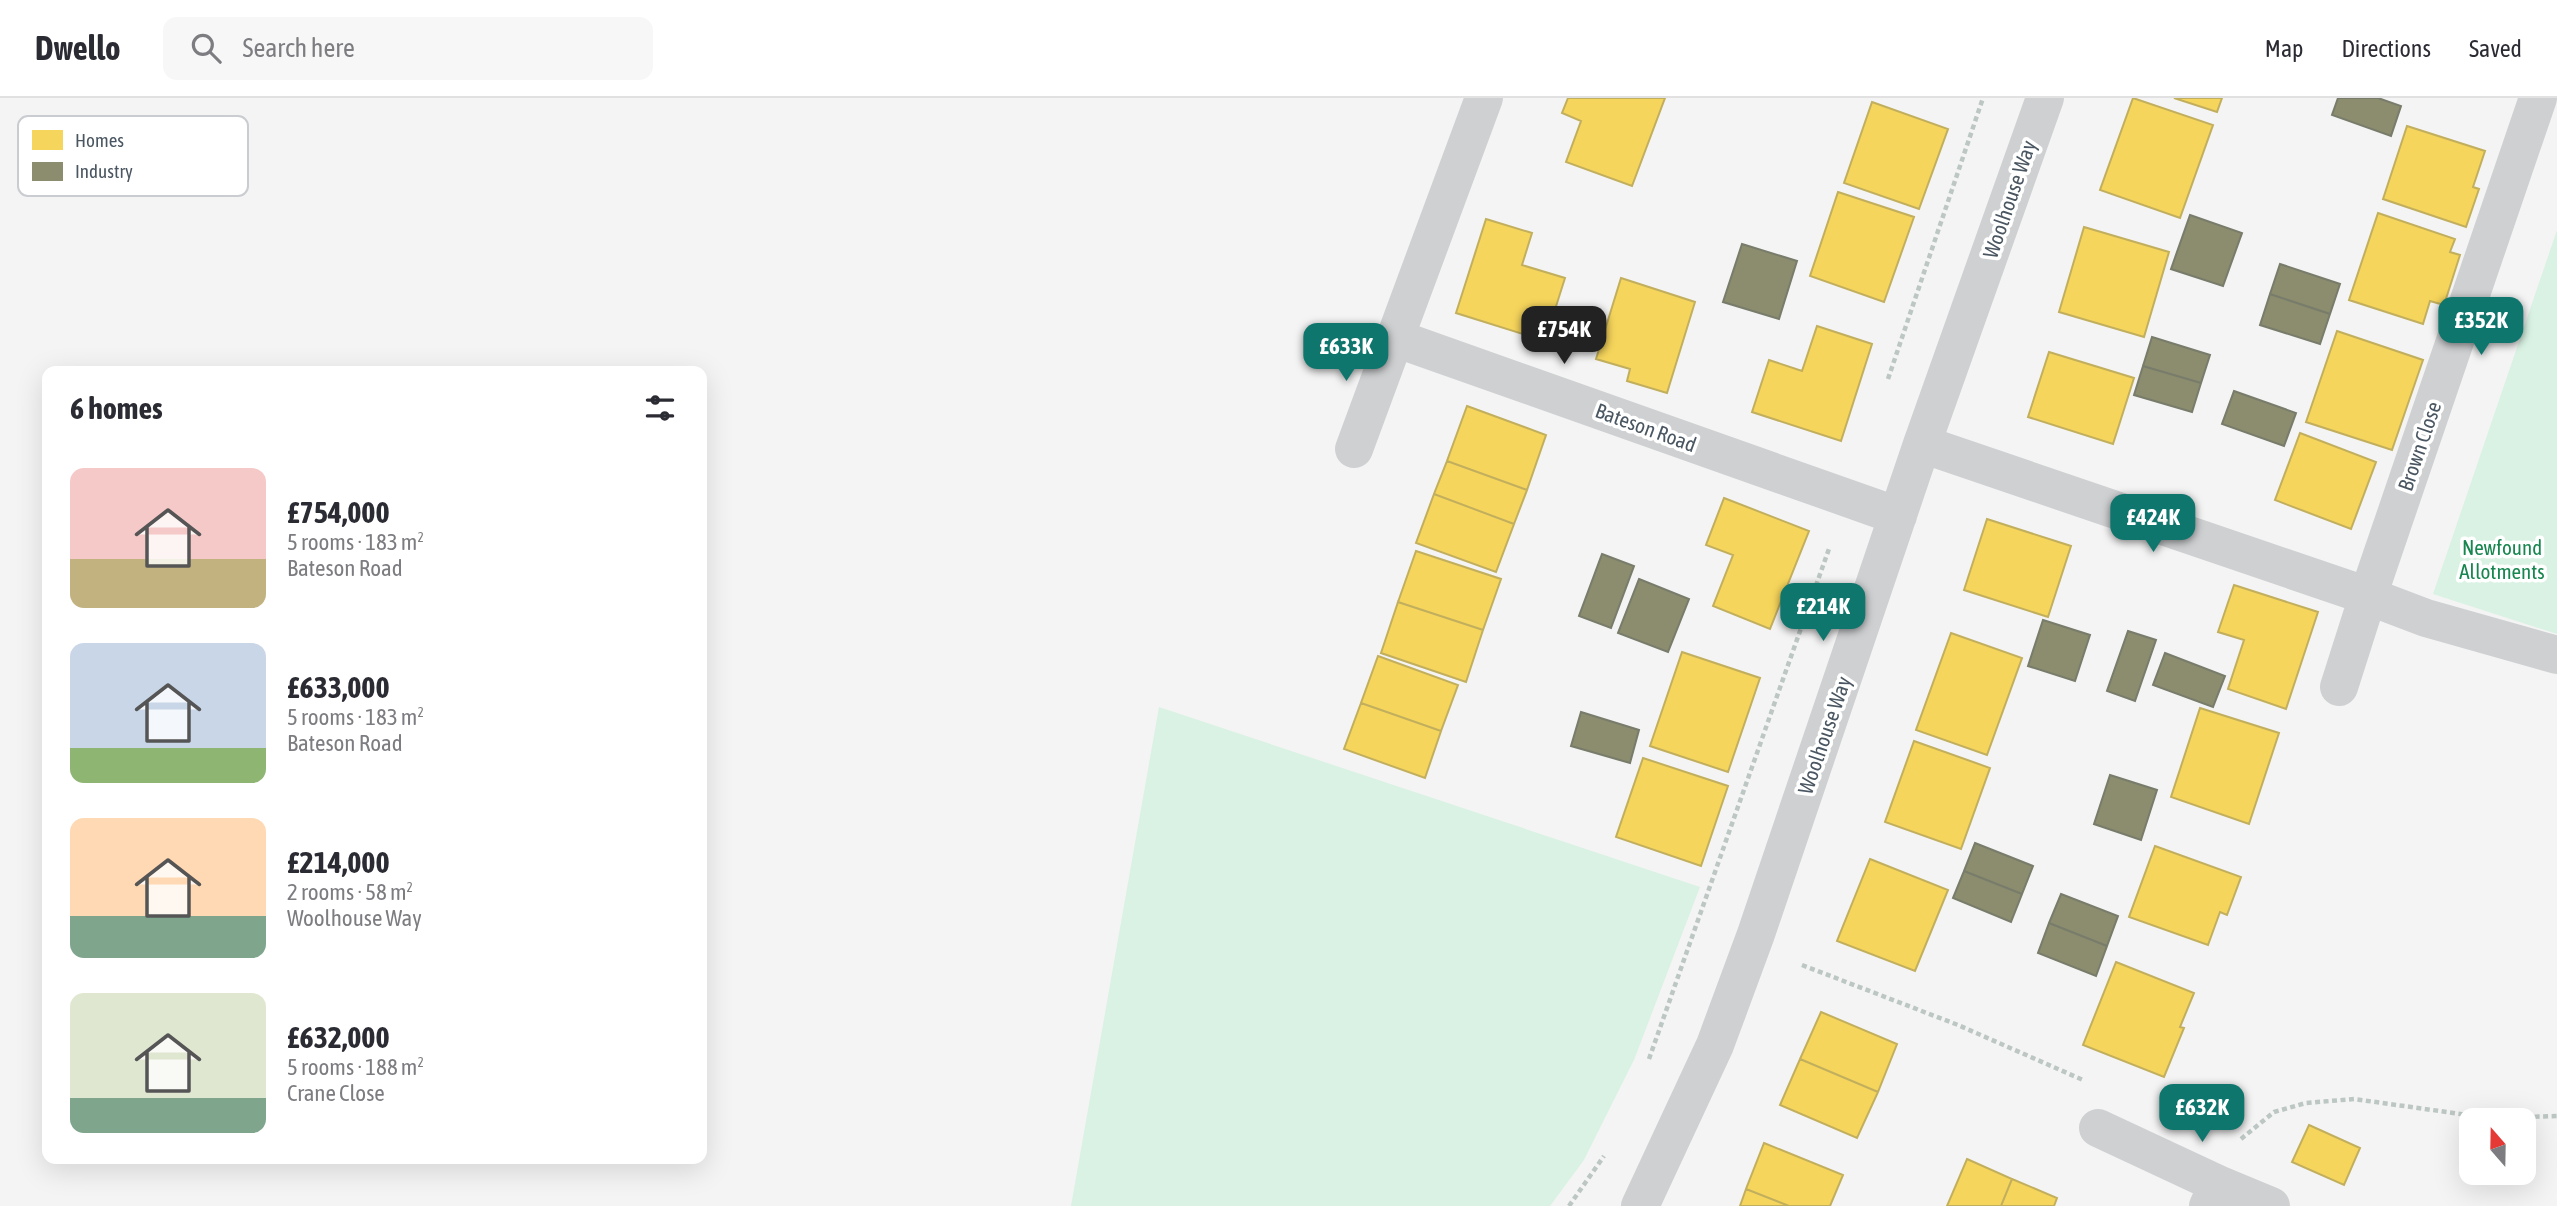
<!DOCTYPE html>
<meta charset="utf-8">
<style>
:root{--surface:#fff;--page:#f7f7f7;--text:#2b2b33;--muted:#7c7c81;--line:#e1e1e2;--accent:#0f766e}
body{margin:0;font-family:"Asap Condensed",sans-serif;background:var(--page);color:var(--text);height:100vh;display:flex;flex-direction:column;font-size:26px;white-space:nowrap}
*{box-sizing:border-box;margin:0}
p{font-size:23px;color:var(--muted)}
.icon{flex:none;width:38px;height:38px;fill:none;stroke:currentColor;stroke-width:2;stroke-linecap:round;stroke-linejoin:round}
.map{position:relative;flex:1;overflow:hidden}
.details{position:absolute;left:42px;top:268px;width:665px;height:798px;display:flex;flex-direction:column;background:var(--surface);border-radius:14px;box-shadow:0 7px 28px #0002}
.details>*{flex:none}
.needle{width:46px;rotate:340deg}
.fabs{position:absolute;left:2459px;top:1010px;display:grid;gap:14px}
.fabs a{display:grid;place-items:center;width:77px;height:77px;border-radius:14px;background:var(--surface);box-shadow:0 7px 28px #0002;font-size:35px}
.price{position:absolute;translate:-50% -60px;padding:0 16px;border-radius:14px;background:var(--accent);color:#fff;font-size:23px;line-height:46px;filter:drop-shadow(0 2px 4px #0008)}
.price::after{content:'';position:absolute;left:50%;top:42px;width:21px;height:16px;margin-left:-10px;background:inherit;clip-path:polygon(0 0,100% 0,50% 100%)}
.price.selected{background:#222;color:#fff}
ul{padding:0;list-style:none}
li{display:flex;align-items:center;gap:21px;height:175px;padding:0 28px}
li span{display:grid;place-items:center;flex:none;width:196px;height:140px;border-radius:14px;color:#555}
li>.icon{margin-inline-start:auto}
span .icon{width:84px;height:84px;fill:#fffc;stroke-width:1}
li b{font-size:30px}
h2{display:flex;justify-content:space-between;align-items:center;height:84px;padding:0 28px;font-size:30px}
header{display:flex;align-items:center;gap:42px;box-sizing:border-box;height:98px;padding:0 35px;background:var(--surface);border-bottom:2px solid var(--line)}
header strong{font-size:33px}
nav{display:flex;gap:38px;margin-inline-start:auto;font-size:24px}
.search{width:490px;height:63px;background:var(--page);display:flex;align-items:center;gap:18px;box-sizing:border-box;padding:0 24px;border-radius:14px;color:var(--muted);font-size:26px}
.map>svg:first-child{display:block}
.green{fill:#d9f2e3}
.homes{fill:#f6d55c;stroke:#c2af5e;stroke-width:2}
.industry{fill:#8c8c6e;stroke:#787c6a;stroke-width:2}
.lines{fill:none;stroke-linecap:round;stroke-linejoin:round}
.path{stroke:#bcc7c4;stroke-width:4.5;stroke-dasharray:5 3.5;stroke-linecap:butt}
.minor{stroke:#ced0d2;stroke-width:38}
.labels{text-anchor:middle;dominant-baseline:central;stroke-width:7;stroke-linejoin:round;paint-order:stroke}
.street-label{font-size:21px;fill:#4a5661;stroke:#fff}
.park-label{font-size:21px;fill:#17864f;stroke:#fff}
.key{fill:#fff;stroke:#c9ccd0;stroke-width:2}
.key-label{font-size:19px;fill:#4a5661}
</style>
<header>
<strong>Dwello</strong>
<div class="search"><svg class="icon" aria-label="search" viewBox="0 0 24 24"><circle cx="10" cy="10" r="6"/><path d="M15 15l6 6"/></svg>Search here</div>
<nav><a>Map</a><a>Directions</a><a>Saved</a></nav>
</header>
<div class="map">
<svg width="2557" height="1108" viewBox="0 0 2557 1108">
<rect width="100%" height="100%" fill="#f4f4f4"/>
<!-- green -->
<path class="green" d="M2557,132v404l-124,-40z
M1159,609l541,180 -66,173 -50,100 -34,46h-479z"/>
<!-- homes -->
<path class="homes" d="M1568,0h97l-33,88 -66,-24 15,-41 -19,-8z
M2133,0l80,27 -33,93 -80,-28z
M2174,0h48l-5,14z
M1872,4l76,27 -29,80 -75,-26z
M2407,28l78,25 -12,36 6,2 -13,38 -83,-28z
M1838,94l76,25 -30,85 -74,-26z
M2378,115l77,26 -5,13 10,3 -16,50 -14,-4 -7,23 -74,-24z
M1486,121l46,14 -10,32 43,13 -20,63 -89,-28z
M2084,129l85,25 -25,85 -85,-25z
M1621,180l74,24 -28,91 -40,-12 3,-12 -34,-10z
M1817,228l55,18 -31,97 -89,-29 17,-52 33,11z
M2337,233l86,29 -31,90 -86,-28z
M2049,254l85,26 -21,66 -85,-27z
M1467,308l79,29 -19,55 -80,-29z
M2300,335l76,29 -25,67 -76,-29z
M1447,363l80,29 -13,34 -80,-30z
M1434,396l80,30 -18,48 -80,-29z
M1724,400l85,33 -39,98 -57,-23 20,-51 -27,-10z
M1987,421l84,27 -23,71 -84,-27z
M1416,453l85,28 -18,51 -85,-28z
M2234,487l84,27 -32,97 -58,-20 16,-49 -26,-8z
M1398,504l85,28 -17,52 -85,-29z
M1951,535l71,25 -35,97 -71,-25z
M1682,554l78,26 -32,94 -78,-26z
M1378,558l80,29 -17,46 -80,-28z
M1361,605l80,28 -16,47 -81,-29z
M2200,610l79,25 -30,91 -78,-27z
M1914,643l76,27 -29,81 -76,-27z
M1643,660l85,28 -27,80 -85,-29z
M2155,748l86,31 -14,38 -7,-3 -12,33 -79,-28z
M1870,761l78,31 -33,81 -78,-30z
M2116,864l78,31 -14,34 4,1 -20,49 -81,-32z
M1821,914l76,32 -19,48 -78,-33z
M1800,961l78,33 -21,46 -77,-33z
M2309,1027l51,23 -16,37 -52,-23z
M1764,1045l79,32 -13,31h-41l-43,-17z
M1967,1061l45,20 -11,27h-54z
M2012,1081l45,19 -3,8h-53z
M1746,1091l43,17h-49z"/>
<!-- industry -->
<path class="industry" d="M2338,0h40l23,8 -10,30 -59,-21z
M2190,117l52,18 -19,53 -52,-17z
M1742,146l55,17 -18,58 -56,-17z
M2280,166l60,20 -10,30 -60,-20z
M2270,196l60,20 -10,30 -60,-19z
M2152,239l58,18 -9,28 -58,-17z
M2143,268l58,17 -9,29 -58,-17z
M2234,293l62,22 -12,33 -62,-22z
M1602,456l32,12 -23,62 -32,-12z
M1639,481l50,20 -21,53 -50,-19z
M2043,522l47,15 -15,46 -47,-15z
M2128,533l28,9 -21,61 -28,-10z
M2165,555l60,23 -12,31 -60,-22z
M1581,614l58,18 -9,33 -59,-17z
M2110,677l47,15 -16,50 -47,-16z
M1975,745l58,23 -11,28 -58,-23z
M1964,773l58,23 -11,28 -58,-24z
M2061,796l57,22 -11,30 -58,-23z
M2049,825l58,23 -11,30 -58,-23z"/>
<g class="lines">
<!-- path -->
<path class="path" d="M1888,281l95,-281
M1802,867l156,60 125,55
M1649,961l181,-513
M2241,1041l33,-27 32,-9 48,-4 135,19 68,-2
M1569,1108l35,-50"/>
<!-- minor -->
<path class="minor" d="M1484,0l-89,240 503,178
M2538,0l-170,498 58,22 131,37
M1922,346l446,152 -29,91
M1354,351l41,-111
M2098,1030l120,56 -10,22
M2218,1086l53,22
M1640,1108l75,-161 41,-111 166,-490 123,-346"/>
</g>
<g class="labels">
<!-- street labels -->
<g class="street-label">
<text transform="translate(2009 101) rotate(-71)">Woolhouse Way</text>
<text transform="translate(1646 329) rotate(20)">Bateson Road</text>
<text transform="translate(2419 348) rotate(-71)">Brown Close</text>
<text transform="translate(1824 637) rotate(-71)">Woolhouse Way</text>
</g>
<!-- park labels -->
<g class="park-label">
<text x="2502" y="449">Newfound<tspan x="2502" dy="24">Allotments</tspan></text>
</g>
</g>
<!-- legend -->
<rect x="18" y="18" width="230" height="80" rx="10" class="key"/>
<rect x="32" y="32" width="31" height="20" fill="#f6d55c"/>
<rect x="32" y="64" width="31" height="19" fill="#8c8c6e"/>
<g class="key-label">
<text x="75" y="49">Homes</text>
<text x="75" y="80">Industry</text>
</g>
</svg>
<div class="fabs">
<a><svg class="needle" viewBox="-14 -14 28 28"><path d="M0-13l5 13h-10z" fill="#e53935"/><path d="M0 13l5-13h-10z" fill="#7c7c81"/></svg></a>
</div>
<b class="price" style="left:2481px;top:259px">£352K</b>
<b class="price selected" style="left:1564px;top:268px">£754K</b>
<b class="price" style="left:1346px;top:285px">£633K</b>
<b class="price" style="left:2153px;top:456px">£424K</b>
<b class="price" style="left:1823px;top:545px">£214K</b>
<b class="price" style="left:2202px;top:1046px">£632K</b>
<section class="details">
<h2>6 homes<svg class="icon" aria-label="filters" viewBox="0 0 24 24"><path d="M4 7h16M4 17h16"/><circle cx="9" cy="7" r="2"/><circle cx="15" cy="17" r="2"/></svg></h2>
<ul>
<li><span style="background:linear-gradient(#f6c9c9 65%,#c2b280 0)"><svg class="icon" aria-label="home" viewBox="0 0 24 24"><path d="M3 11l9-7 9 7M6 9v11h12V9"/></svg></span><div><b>£754,000</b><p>5 rooms · 183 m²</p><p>Bateson Road</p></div></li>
<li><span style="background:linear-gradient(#c9d6e8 75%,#8fb573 0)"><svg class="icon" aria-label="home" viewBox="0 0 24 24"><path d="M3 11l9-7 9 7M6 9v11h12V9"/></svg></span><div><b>£633,000</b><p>5 rooms · 183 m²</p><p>Bateson Road</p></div></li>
<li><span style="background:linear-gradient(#ffd9b3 70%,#7fa58c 0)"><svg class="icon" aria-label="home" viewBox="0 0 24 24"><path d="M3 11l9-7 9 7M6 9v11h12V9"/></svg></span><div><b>£214,000</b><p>2 rooms · 58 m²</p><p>Woolhouse Way</p></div></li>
<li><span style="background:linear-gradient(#dfe7d0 75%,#7fa58c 0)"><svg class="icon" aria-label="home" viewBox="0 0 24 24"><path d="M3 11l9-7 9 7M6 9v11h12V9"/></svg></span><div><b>£632,000</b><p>5 rooms · 188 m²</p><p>Crane Close</p></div></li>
</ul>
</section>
</div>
